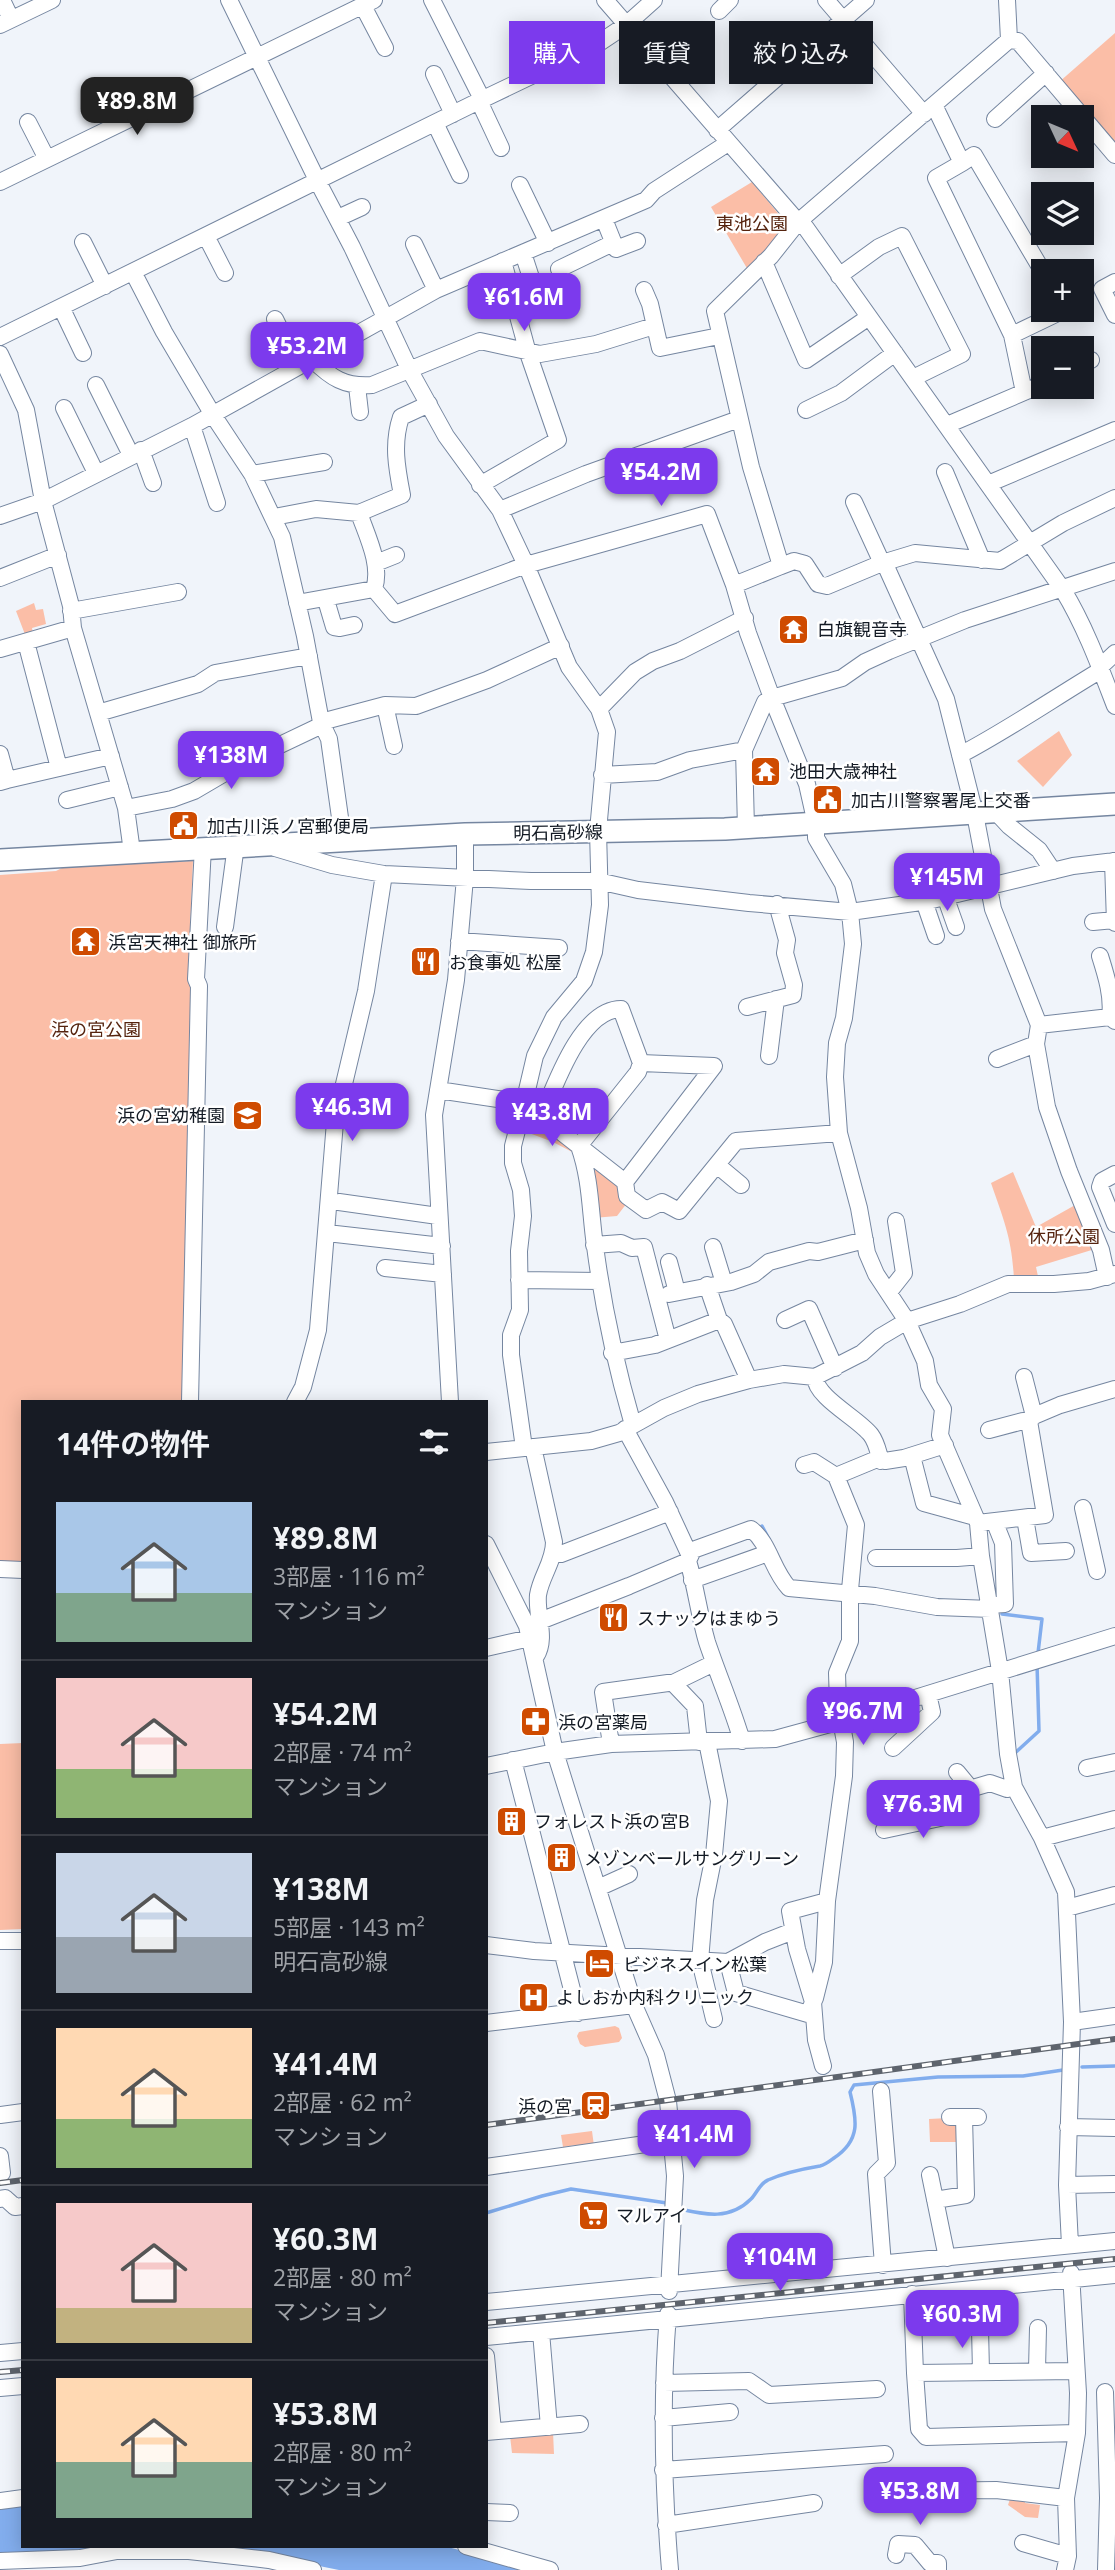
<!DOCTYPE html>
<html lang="ja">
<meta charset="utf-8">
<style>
:root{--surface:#171b24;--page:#242831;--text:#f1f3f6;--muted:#9ea1a6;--line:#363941;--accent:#7c3aed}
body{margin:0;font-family:"Open Sans","Noto Sans JP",sans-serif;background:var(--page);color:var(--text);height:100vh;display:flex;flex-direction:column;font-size:26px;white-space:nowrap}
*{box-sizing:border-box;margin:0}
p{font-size:23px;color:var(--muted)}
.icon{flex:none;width:38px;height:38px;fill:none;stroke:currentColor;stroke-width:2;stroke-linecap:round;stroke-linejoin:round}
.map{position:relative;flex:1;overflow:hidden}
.side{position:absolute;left:21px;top:1400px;width:467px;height:1148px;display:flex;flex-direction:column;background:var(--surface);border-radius:0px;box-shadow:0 4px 18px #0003}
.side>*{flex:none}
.banner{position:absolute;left:509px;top:21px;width:500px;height:63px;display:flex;gap:14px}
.needle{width:46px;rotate:134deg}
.buttons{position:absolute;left:1031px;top:105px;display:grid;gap:14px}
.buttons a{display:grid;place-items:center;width:63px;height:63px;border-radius:0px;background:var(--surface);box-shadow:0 4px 18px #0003;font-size:35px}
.price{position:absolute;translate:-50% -60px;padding:0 16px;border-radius:14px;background:var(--accent);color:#fff;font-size:23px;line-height:46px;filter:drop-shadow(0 2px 4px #0008)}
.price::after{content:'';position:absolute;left:50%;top:42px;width:21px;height:16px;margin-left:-10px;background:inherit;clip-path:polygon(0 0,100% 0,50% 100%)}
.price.selected{background:#222;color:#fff}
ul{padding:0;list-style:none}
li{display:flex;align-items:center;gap:21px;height:175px;padding:0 35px}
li+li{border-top:2px solid var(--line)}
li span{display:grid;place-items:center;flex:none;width:196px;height:140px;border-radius:0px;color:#555}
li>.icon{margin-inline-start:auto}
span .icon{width:84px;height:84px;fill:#fffc;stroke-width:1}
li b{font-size:30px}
h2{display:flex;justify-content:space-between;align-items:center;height:84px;padding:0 35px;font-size:30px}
.tag{padding:0 24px;border-radius:0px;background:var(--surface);box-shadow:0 4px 18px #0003;font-size:24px;line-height:63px}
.tag.selected{background:var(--accent);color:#fff}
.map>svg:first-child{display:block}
.green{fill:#fbbea7}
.water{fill:#82aded}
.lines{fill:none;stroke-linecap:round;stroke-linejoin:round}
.stream{stroke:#82aded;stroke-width:3.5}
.minor-casing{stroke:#7586a0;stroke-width:18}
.major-casing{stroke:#7586a0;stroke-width:24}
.minor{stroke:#fff;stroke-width:16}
.major{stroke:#fff;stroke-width:21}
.rail-casing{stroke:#5e646d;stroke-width:6}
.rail{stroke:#fff;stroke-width:3.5;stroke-dasharray:10;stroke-linecap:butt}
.labels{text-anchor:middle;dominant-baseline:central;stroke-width:5;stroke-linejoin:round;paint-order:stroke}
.park-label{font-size:18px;fill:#55230e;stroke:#fff}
.poi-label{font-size:18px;fill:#131a24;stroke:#fff;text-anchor:start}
.street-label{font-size:18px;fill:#131a24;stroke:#fff}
</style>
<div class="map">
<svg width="1115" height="2570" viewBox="0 0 1115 2570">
<rect width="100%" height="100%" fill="#f0f4fa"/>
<!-- green -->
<path class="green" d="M1115,33v115l-57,-65z
M752,182l35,42 -12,17 -27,29 -37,-63z
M34,603l2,7 7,-1 3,15 -14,4 1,6 -7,3 -10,-26z
M1059,731l13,24 -29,32 -26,-26z
M193,861l-5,114 5,16 -10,411h-160v162h-23v-689l56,-4 8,-4z
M532,1116l44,38 -23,-12 -32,-12 2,-10z
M593,1165l27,21 7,17 -10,13 -24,2z
M1013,1172l23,55 41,-23 18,45 -59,18 3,14 -25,-1c-2,-42 -10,-59 -23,-97z
M23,1743v186l-23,1v-186z
M615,2026l4,2 3,10 -3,4 -34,5 -5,-3 -3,-8 2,-4z
M948,2118l12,10 -1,14h-29l-1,-23z
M592,2131l2,15 -17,3 -1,-4 -13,2 -2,-12z
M553,2432l1,22 -42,-1 -2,-17z
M1011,2496l14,2v5l15,2 -2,13 -13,-1 -17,-12z"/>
<!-- water -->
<path class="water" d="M23,2505v41h421l90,24h-195l-69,-14 -270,-1v-48z"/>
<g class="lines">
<!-- stream -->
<path class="stream" d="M762,1526l7,13
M1002,1614l40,5 -4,34
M1015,1753l24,-22 -2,-67
M1082,2067l33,-1
M680,2209c26,6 50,11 71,-10 6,-6 9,-16 17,-19 18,-8 34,-11 52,-14 5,-1 10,-5 14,-8 27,-18 23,-38 16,-66l4,-7 84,-8 85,-1 40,-6
M486,2213l56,-17 29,-7 96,14"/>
<defs>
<path id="minor" d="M2,0l9,19
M229,0l89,182 34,65 58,124 36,65 54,74 26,55 43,102 30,42 8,23 -9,99 2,74 -6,47 -10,29 -30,36 -19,39 -11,47 101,79 2,14 19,14 16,-8 17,9 57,-70 103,-8
M432,0l50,99
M605,0l193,222 8,6 257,362c22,36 37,77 52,116
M826,0l98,114
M1007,0l2,40
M363,6l22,42
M719,11l11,-11
M0,25l52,-25
M434,74l19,40
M479,101l22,47
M934,105l28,58 -26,15 76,157 12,57
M995,119l51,-46
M28,122l19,37
M435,123l25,52
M717,130l149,-130
M962,163l12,-8 69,117
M0,182l374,-182
M520,185l28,58
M338,218l24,-11
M604,219l12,30 21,-8
M206,236l19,37
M83,242l22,44
M414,244l22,46
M523,253l13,40
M764,262l42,98 63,-43
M559,269l54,-26
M133,272l31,60 49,83 39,59 30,63 23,99 16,86 8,17 14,100
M839,276l40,-29 23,-11 60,118 -49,24
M1115,282l-13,7 13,26
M644,290l6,14 10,44 59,-12
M61,307l22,46
M275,319l23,47
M1012,335l50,-24 -1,-1
M0,337l479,-236 117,-56 30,-20 28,-25
M0,354l26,56 17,91 28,105 2,22 53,180 6,44
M312,359c19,19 33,28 60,26l108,-44 60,13 56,-10 58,-18
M1082,365l9,-5
M96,385l35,70
M357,386l3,26
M64,408l32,65
M806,410l35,-17 54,-40
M947,425l96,-41
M192,426l25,77
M141,450l12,33
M945,472l37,88
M252,474l72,-12
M988,484l127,-54
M480,485l78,-45 -30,-87 -25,-92
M854,502l28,61
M500,510l86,-36 153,-55
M359,513c8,23 23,52 15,76
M0,516l43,-15 149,-75 244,-136 210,-90 8,-9 74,-48
M274,517l42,-8 43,4 43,-18c-5,-26 -10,-51 -1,-78l28,-13
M884,562l62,137 29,115 18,95 46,116 71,-8 5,4
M376,563l20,-8
M781,566l13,-5 11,3 13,20 9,2 55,-23 33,-10 85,8 63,-38 52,-25
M0,578l58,-23
M326,600l8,27 6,1 14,-3
M297,603l77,-14 21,25 131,-49 181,-51 27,71
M71,611l107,-19
M26,642l33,126
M0,649l73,-21
M1100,667l15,-14
M385,705l9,41
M599,709l36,-37 18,-11 27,-10 65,-33
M98,713l100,-29 17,-11 94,-17
M321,722l64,-17 31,1 71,-26 74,-34
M0,754l7,26 -7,2
M960,755c48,-25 94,-57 141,-85
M602,775l55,-3 33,-12 54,-10
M7,780l104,-24
M67,800l53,-13
M126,808l46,-9 22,-8 46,-27 82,-39
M996,812l13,14 30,24 14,21
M746,828l-2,-78 21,-48 7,-4 70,-20 23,-16 24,-11 76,-31 150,-49
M275,848l57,17 52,9 147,7h67l40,9 111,13 101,9 78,-11 145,-35 42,-5
M1113,861l2,62
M945,896l11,31
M924,901l12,35
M1093,922l22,-2
M225,927l11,-82
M459,941l100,7
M1100,956c6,19 13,41 10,61
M747,1007l46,-12 1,-10 -9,-32 2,-13 -10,-36
M1039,1025l-3,19 11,63 22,64 32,79 6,27
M769,1056l7,-57
M997,1059l39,-15
M438,1090l86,13 -11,43v17l8,27 2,26 -4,35 1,59 -9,25v20l13,93
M542,1116c13,-31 39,-107 79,-107l20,54
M717,1165l24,20
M1115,1174l-13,7 -2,6 15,37
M625,1182l89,-116 -73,-3 -3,9 -59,74c12,34 11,65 16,100 8,61 21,120 38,179
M339,1202l99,14
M327,1233l115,13
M594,1245l27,-2 11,5 12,-1 24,93
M713,1247l11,36
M669,1262l8,30
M385,1268l58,6
M519,1280l81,1
M707,1285l12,35 5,4 25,56
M889,1292l15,-19 -8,-52
M669,1294l62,-12 23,-8 15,-12 40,-11 9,1 47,-12
M785,1320l24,-11 26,59
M612,1353l43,-8 64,-25
M815,1377c1,21 43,41 56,58 6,8 7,17 10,26
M190,1402l9,-416 -3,-7 7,-132
M295,1402l8,-15 15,-57 17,-208 31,-131 18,-117
M450,1402l-16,-287 22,-135 9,-102v-44
M1034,1416l26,-11 55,-16
M625,1429l40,73 25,54
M989,1430l34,-9h6
M533,1447l21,95c0,20 -13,34 -16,53 -2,20 9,44 -2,61
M486,1452l105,-11 28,-8 45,-25 34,-14 51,-14 35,-6 31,3 47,-24 18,-16 27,-16 53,-17 48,-20h46l35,-3 26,-7
M912,1456l12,47 51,14
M804,1465l10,-3 22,14 20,49 -6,65v51l-13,32 1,31 7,38 -1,34 -17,125 -37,10 7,38 16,53 3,38 7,26
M836,1476l41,-17 8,2 19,-3 41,-13
M1083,1508l14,63
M1025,1518l6,35 35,-2
M978,1523l67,-8 -16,-94 5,-5 -10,-39
M486,1544l41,82 28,126 79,253 22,50 12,46 7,75 -6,115
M554,1554h7l109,-42
M876,1558h81l24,-2
M688,1561c8,26 11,54 19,81 11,33 25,65 35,99
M0,1569l23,1
M692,1580l76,-27
M990,1605l15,-1 -2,-61 -8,-20
M540,1621l89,-35 59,-25 5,-11 58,-21c19,15 21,41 38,59l86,8 62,11 54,2
M486,1648l44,-10
M673,1683l41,-20
M707,1742l12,59 -5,54 -9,45 -5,61 14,58
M611,1744l-8,-52 65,-9h5l22,23 4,36
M893,1748l39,-36 -4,-18
M513,1760l65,253
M486,1766l69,-14 56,-8 164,-5 66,-18 274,-85
M1087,1768l28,-6
M957,1772l14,17
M879,1808l73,-14 38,-11 17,6 7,-2
M884,1830l70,-15
M1042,1838l73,-19
M598,1888l31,-14
M1067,1908l48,-13
M0,1941h23
M486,1945l48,6 194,11 37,-20 28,-11
M728,1962l8,31 72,21 7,-16 9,-36 3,-61
M1072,2022l43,-6
M486,2023l148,-18
M881,2091l6,72 -11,11 7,91
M0,2115l23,-3
M950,2117h28
M1068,2127l47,1
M0,2156l2,17
M486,2167l187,-27
M930,2175l17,83
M1067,2185l48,-1
M0,2199l5,-1 10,9 8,-1
M935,2200l31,-5 -2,-78
M1070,2245l-3,-60 5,-163 -6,-130 -24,-54 -28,-51 -6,-33 -8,-83 -19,-115 -3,-33 -38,-88 3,-26 -14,-24 -4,-24 -18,-40 -31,-47 -9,-21 -8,-45 -20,-75 -4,-56 2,-34 7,-25 9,-74 -3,-32 -7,-28 -27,-46v-14l-9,-40 -35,-86 -24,-65 -14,-48 47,-19 -30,-99 -36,-156 56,-55 27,-34 211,-182 9,1 97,114
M912,2294l3,79
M486,2302l629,-61
M668,2314c-7,86 -5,171 2,256
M980,2328l1,44
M541,2332l8,95
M486,2337l629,-62
M0,2353l23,-2
M486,2356l7,75
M1037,2370l1,-42
M1075,2371l-160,2 4,56 7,8 151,-4
M664,2383l85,-2 20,14 108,-6
M0,2388l23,-2
M1105,2392l3,106 -2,72
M663,2418l67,-6
M486,2432l94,-8
M663,2470l222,-16
M918,2491l78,-1 70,8
M0,2501l23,-3
M486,2512l24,1
M666,2525l148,-22
M1023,2543l45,13
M466,2546l84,24
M896,2555l2,-11 17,1 15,18h8v7
M0,2561l80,-3 37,-7h72l80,9 44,10
M1065,2570l3,-14 -2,-58 11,-65 1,-40 -7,-120"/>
<path id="major" d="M0,860l465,-26 260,-5 390,-25"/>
</defs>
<!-- minor casing -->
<use href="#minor" class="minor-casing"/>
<!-- major casing -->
<use href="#major" class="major-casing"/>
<!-- minor -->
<use href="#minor" class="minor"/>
<!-- major -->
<use href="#major" class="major"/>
<defs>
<path id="rail" d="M486,2125l629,-86
M0,2183l23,-3
M486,2323l629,-64
M0,2372l23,-2"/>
</defs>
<!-- rail casing -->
<use href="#rail" class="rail-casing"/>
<!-- rail -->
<use href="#rail" class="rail"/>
</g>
<!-- icons -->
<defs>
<symbol id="temple-square" viewBox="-11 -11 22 22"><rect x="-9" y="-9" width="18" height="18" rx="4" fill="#cf4b00" stroke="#fff"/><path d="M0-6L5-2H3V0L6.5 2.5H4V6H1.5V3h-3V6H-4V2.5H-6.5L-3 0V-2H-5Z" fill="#fff"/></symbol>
<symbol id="civic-square" viewBox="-11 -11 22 22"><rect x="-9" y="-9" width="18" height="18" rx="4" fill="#cf4b00" stroke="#fff"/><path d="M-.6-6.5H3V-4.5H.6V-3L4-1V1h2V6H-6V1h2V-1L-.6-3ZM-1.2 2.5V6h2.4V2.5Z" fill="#fff"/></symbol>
<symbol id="restaurant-square" viewBox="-11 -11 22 22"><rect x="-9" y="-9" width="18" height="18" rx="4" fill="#cf4b00" stroke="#fff"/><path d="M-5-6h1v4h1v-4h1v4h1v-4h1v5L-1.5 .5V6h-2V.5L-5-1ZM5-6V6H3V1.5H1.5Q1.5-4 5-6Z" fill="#fff"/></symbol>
<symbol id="school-square" viewBox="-11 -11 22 22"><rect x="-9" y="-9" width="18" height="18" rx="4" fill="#cf4b00" stroke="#fff"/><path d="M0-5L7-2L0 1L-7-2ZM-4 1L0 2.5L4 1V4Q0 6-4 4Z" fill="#fff"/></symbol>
<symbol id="pharmacy-square" viewBox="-11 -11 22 22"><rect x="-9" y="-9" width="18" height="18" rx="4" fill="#cf4b00" stroke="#fff"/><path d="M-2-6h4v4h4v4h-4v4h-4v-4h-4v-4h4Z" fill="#fff"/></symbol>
<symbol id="building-square" viewBox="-11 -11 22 22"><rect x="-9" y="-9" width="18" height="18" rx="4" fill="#cf4b00" stroke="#fff"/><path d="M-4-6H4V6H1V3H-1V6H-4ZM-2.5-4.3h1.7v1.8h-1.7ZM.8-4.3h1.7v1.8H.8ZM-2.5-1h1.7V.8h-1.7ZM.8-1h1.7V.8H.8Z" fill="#fff"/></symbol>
<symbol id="hotel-square" viewBox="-11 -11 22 22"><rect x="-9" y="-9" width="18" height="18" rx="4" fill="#cf4b00" stroke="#fff"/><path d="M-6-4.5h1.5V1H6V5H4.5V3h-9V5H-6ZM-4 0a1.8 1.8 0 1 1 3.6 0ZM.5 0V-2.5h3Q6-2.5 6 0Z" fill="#fff"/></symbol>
<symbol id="hospital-square" viewBox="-11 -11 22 22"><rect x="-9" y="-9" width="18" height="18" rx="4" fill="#cf4b00" stroke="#fff"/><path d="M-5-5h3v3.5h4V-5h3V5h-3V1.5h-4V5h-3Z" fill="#fff"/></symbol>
<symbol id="station-square" viewBox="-11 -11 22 22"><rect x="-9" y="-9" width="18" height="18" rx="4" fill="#cf4b00" stroke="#fff"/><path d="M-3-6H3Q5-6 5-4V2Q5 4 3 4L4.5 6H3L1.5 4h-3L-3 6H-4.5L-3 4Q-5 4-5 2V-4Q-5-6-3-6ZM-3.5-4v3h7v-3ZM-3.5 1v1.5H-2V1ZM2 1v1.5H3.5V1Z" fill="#fff"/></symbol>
<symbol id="supermarket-square" viewBox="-11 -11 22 22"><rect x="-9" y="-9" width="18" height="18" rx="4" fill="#cf4b00" stroke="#fff"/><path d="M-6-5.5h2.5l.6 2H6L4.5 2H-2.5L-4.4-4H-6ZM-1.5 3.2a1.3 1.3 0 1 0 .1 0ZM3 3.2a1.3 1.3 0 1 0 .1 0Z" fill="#fff"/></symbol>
</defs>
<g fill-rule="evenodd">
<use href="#temple-square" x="776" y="612" width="35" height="35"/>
<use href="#temple-square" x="748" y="754" width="35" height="35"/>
<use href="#civic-square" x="810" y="782" width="35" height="35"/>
<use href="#civic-square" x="166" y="808" width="35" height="35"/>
<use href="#temple-square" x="68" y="924" width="35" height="35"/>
<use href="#restaurant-square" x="408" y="944" width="35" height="35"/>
<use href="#school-square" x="230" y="1098" width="35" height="35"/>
<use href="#restaurant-square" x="596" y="1600" width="35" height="35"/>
<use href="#pharmacy-square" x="518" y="1704" width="35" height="35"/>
<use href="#building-square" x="494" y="1804" width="35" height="35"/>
<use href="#building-square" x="544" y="1840" width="35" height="35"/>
<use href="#hotel-square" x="582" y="1946" width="35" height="35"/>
<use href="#hospital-square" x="516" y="1980" width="35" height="35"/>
<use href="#station-square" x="578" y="2088" width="35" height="35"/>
<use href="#supermarket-square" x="576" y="2198" width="35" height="35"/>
</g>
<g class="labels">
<!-- park labels -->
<g class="park-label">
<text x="752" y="223">東池公園</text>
<text x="96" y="1029">浜の宮公園</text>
<text x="1064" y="1236">休所公園</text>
</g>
<!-- poi labels -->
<g class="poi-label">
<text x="817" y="629">白旗観音寺</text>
<text x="789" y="771">池田大歳神社</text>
<text x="851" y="800">加古川警察署尾上交番</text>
<text x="207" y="826">加古川浜ノ宮郵便局</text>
<text x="108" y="942">浜宮天神社 御旅所</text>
<text x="449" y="962">お食事処 松屋</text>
<text x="225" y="1115" text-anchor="end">浜の宮幼稚園</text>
<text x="637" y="1618">スナックはまゆう</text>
<text x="558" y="1722">浜の宮薬局</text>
<text x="534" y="1821">フォレスト浜の宮B</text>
<text x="584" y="1858">メゾンベールサングリーン</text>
<text x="623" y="1964">ビジネスイン松葉</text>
<text x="556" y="1997">よしおか内科クリニック</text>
<text x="572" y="2106" text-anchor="end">浜の宮</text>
<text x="616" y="2215">マルアイ</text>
</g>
<!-- street labels -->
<g class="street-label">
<text transform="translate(558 832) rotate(-1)">明石高砂線</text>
</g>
</g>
</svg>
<div class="buttons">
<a><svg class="needle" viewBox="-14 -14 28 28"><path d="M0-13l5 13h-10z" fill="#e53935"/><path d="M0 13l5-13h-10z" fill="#9ea1a6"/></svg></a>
<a><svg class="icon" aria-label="layers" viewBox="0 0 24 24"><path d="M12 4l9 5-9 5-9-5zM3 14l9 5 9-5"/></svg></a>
<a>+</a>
<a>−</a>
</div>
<b class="price selected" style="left:137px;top:137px">¥89.8M</b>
<b class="price" style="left:524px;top:333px">¥61.6M</b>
<b class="price" style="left:307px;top:382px">¥53.2M</b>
<b class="price" style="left:661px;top:508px">¥54.2M</b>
<b class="price" style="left:231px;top:791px">¥138M</b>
<b class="price" style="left:947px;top:913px">¥145M</b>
<b class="price" style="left:352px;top:1143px">¥46.3M</b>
<b class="price" style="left:552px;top:1148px">¥43.8M</b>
<b class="price" style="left:863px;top:1747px">¥96.7M</b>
<b class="price" style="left:923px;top:1840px">¥76.3M</b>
<b class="price" style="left:694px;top:2170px">¥41.4M</b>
<b class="price" style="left:780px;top:2293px">¥104M</b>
<b class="price" style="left:962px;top:2350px">¥60.3M</b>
<b class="price" style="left:920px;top:2527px">¥53.8M</b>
<div class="banner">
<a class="tag selected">購入</a>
<a class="tag">賃貸</a>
<a class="tag">絞り込み</a>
</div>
<section class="side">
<h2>14件の物件<svg class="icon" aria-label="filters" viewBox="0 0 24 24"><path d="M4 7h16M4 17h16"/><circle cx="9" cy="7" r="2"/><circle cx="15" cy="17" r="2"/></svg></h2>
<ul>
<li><span style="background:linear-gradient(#a9c7e8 65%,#7fa58c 0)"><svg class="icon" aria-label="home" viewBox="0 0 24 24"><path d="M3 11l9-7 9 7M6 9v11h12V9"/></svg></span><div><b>¥89.8M</b><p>3部屋 · 116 m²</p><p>マンション</p></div></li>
<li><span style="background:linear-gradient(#f6c9c9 65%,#8fb573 0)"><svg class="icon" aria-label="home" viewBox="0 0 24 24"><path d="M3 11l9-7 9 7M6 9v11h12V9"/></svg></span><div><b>¥54.2M</b><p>2部屋 · 74 m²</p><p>マンション</p></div></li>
<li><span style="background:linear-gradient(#c9d6e8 60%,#9aa5b1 0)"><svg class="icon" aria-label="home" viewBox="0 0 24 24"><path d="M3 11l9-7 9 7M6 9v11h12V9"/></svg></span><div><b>¥138M</b><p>5部屋 · 143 m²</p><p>明石高砂線</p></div></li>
<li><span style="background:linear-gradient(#ffd9b3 65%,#8fb573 0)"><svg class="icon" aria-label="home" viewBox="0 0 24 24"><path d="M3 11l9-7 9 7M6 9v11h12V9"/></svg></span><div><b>¥41.4M</b><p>2部屋 · 62 m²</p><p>マンション</p></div></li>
<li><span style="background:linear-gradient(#f6c9c9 75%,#c2b280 0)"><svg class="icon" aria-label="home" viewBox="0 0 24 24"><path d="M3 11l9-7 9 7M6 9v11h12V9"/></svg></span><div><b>¥60.3M</b><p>2部屋 · 80 m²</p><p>マンション</p></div></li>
<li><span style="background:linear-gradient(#ffd9b3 60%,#7fa58c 0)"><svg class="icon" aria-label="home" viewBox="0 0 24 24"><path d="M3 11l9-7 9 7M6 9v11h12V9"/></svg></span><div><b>¥53.8M</b><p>2部屋 · 80 m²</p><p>マンション</p></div></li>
</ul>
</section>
</div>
